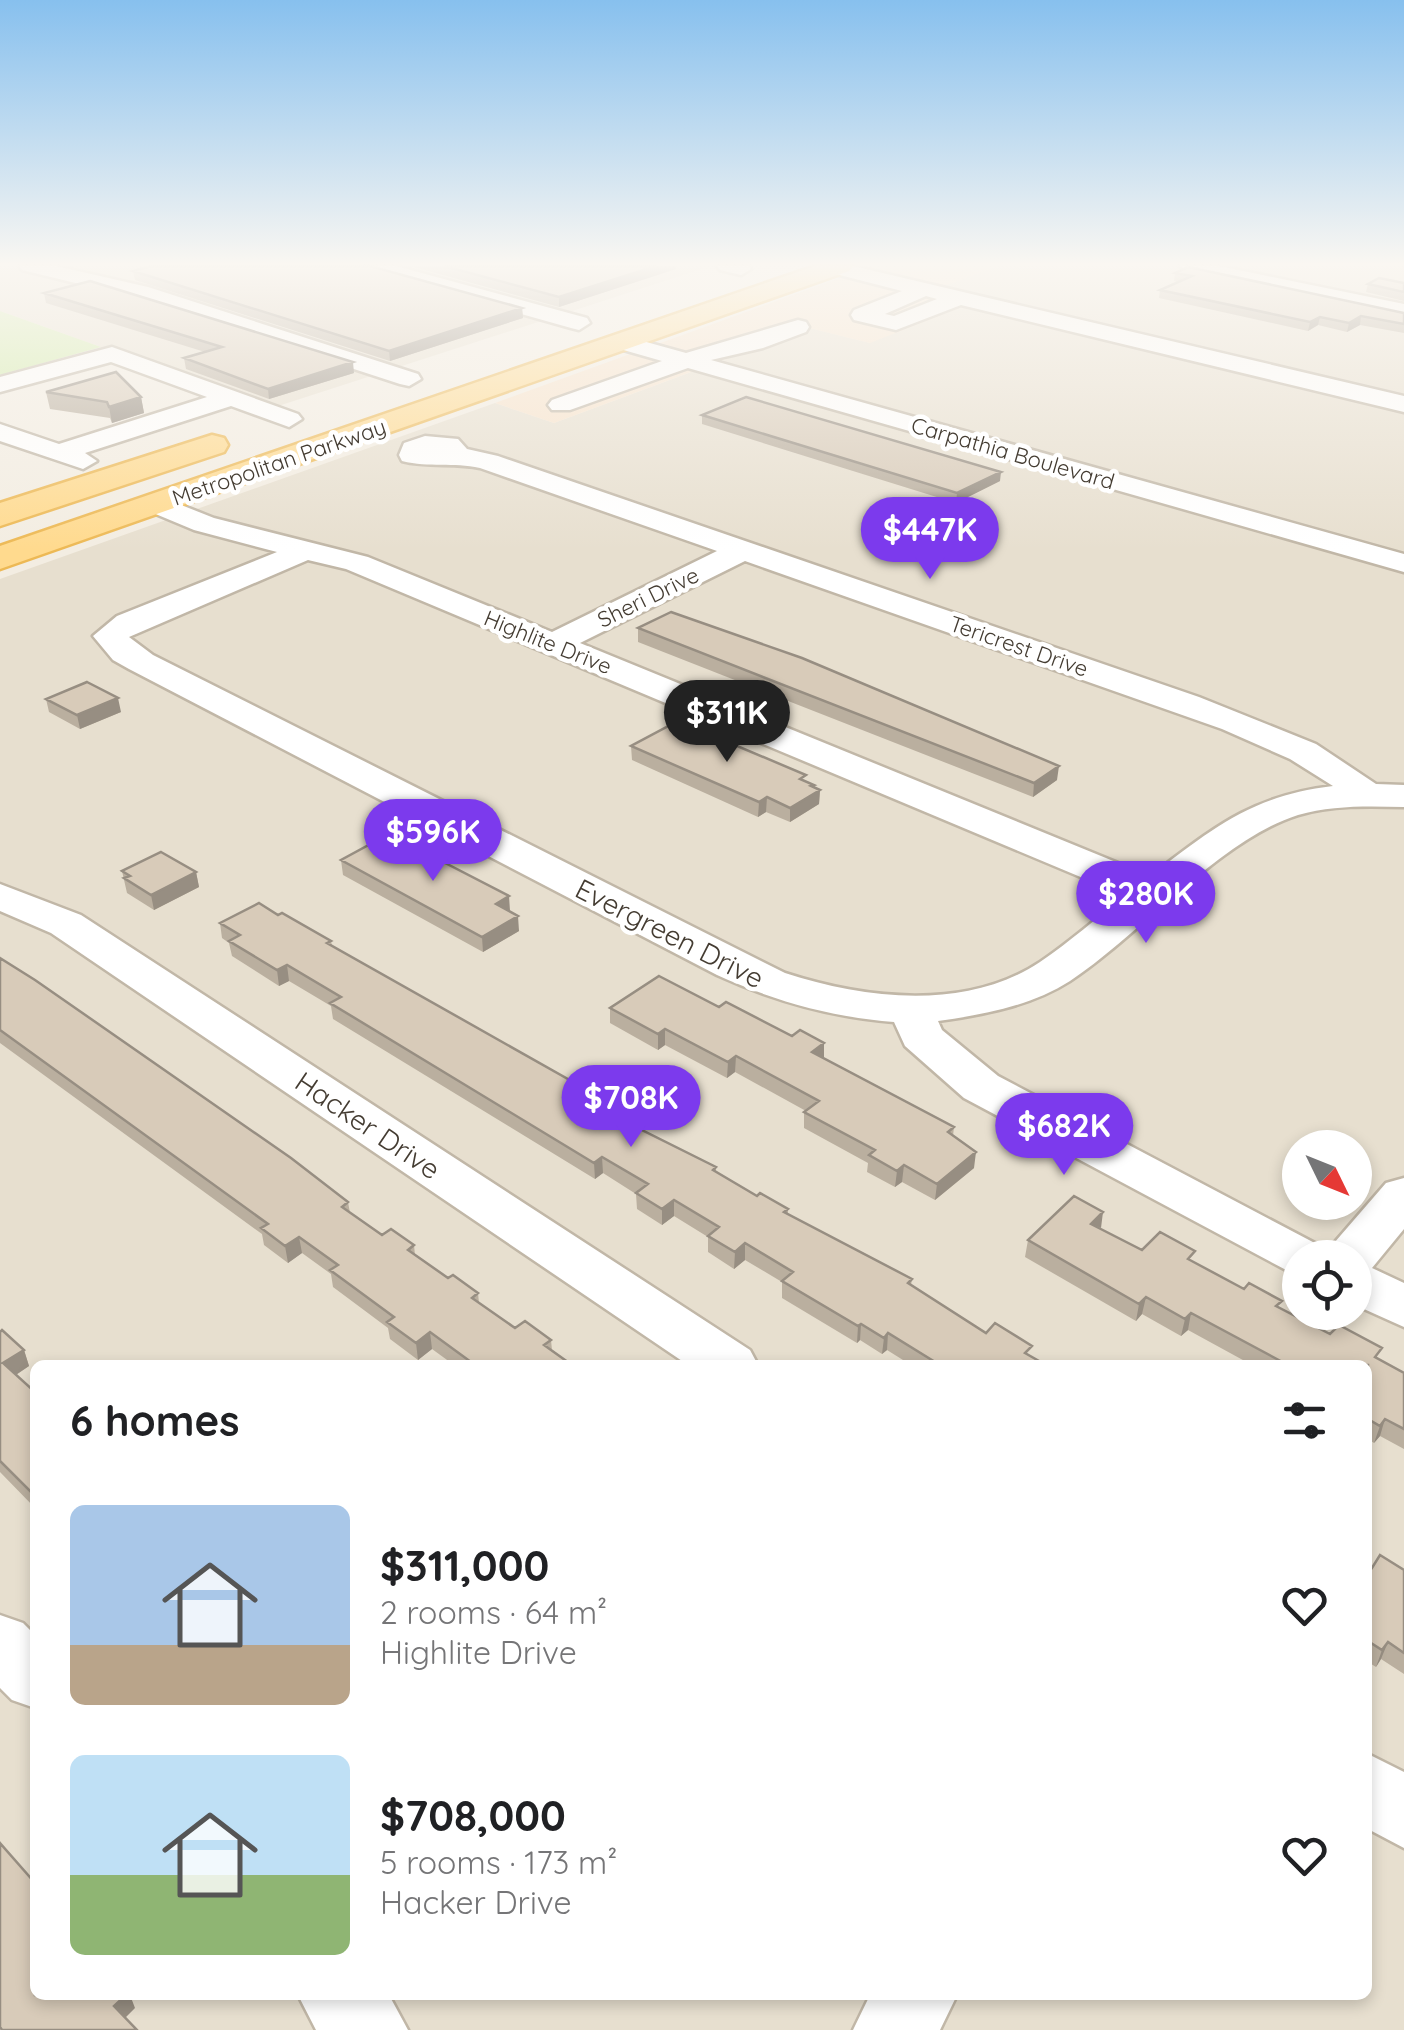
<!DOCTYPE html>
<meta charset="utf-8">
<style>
:root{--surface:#fff;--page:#f6f6f6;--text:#202124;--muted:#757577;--accent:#7c3aed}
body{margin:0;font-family:Quicksand,sans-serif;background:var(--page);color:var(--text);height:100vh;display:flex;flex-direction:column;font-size:38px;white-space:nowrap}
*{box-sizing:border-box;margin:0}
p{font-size:32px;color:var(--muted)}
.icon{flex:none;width:55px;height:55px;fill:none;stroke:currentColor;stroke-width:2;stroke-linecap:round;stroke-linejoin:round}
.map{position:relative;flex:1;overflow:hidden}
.side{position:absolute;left:30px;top:1360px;width:1342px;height:640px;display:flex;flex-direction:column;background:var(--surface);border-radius:15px;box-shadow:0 5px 15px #0003}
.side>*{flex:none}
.needle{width:65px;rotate:133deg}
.buttons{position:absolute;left:1282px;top:1130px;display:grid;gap:20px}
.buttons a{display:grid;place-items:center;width:90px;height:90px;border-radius:50%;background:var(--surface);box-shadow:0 5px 15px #0003;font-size:50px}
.price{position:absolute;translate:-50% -85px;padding:0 22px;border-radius:35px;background:var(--accent);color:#fff;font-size:32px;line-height:65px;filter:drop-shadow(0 2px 5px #0008)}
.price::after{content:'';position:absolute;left:50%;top:60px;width:30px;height:22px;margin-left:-15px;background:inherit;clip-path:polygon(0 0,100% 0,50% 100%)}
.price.on{background:#222;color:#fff}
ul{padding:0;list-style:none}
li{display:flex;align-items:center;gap:30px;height:250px;padding:0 40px}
li span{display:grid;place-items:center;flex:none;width:280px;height:200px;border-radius:15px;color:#555}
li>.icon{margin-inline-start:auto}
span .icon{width:120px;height:120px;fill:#fffc;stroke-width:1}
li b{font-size:42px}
h2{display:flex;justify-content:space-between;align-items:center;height:120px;padding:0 40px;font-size:42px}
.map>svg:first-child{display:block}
.residential{fill:#e7dfcf;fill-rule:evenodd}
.commercial{fill:#f7e2ca}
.green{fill:#cfeba6}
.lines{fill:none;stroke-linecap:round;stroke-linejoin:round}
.minor-casing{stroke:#c1b7a7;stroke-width:5}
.major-casing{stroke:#edb955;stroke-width:5}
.minor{fill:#fff;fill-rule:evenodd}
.major{fill:#ffda8e;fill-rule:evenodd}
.wall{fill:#baaf9f}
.shaded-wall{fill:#978e82}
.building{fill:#d8cbb9;stroke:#978e82;stroke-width:2.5}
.labels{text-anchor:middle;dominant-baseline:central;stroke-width:9;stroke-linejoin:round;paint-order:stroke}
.far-street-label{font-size:22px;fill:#443c32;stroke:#fff}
.street-label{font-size:28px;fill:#443c32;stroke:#fff}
</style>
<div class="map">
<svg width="1404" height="2030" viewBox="0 0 1404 2030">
<rect width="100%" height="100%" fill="#f3ede2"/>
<!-- residential -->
<path class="residential" d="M0,266h711l-439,142 -272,-97z
M997,266h407v1764h-1404v-1451l495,-176 59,20 256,-95 60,15 67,-55zM1300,1148h55v54h-55zM1300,1258h55v54h-55zM35,1365h1333v630h-1333z"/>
<!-- commercial -->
<path class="commercial" d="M873,266h125l-59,22 44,11 -113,44 -61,-15 -255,95 -59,-20z"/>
<!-- green -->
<path class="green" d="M0,311l101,36 -101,28z"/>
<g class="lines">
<defs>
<path id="minor" d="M19,266h37l92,21 270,87 3,5 -12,7 -9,-2 -267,-87 -111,-27z
M363,266h33l191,52 3,5 -11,7 -8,-2 -205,-58z
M717,266h32l2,3 -10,6 -21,-5z
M826,266h27l551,130v16l-443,-107 -65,25 -42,-10 -3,-5 3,-5 48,-19 -74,-19zM926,296l11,3 -43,17 -9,-2z
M1179,266h40l185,38v14l-215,-46z
M798,320l8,2 3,5 -3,5 -43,16 -52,12 693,194v18l-716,-204 -118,42h-18l-4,-5 4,-5 110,-39 -49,-14 -4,-5 4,-5 8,-2 65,18z
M112,347l186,67 4,5 -13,8 -58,-21 -146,47 12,8 -14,8 -83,-28v-17l59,20 148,-47 -96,-35 -111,30v-15z
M425,436l33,3 9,10 31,7 701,241 117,47 60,40 28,1v22c-35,-1 -72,-2 -106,8 -79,25 -158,120 -228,166 -39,25 -88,34 -132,40l4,9 56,46 330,174 58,-67 18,-5v51l-32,39 32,15v44l-49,-22v-47h-55v17l-12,-4 -324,-173 -59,-52 -11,-24c-63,-5 -120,-21 -177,-47l-588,-306 -16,-9 -20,-24 24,-20 160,-64 -83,-22 -48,-20 -4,-6 4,-6 10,-3 58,23 154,39 184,75 165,-81 -237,-83c-27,-6 -50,0 -78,-7l-3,-6 5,-12zM308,560l38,9 780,327c-29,21 -56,46 -86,66 -74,49 -175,37 -255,11l-632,-318 -24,-18zM745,561l477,168 68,30 43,27c-83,10 -119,42 -183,90l-570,-233z
M0,884l81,31 669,435 8,15h-70l-637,-432 -51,-22z
M0,1615l23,8 12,12v73l-23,-8 -12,-12z
M1368,1754l36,18v76l-36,-19z
M298,1995h91l19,35h-92z
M870,1995h87l-17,35h-87z"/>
<path id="major" d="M815,266h38l-4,5 -849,298v-23z
M212,435l12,3 4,7 -4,7 -224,74v-23z"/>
</defs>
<!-- minor casing -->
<use href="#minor" class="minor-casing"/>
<!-- major casing -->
<use href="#major" class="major-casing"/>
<!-- minor -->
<use href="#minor" class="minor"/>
<!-- major -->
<use href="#major" class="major"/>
</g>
<!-- wall -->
<path class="wall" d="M410,266h266v3l-117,38z
M133,271l389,37 1,10 -133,43 -255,-81z
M1175,273l229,40v20l-44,-8 -13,7 -29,-7 -10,6 -149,-33 1,-8 18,-8 -4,-1z
M1404,283v18l-38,-9 2,-8z
M44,293l310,80 -85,26 -83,-30 -2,-11 21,-6 -159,-49z
M46,392l95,5 3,16 -32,10 -2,-5 -60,-9z
M702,415l298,66 -44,22 -254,-79z
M638,628l419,152 -24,17 -395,-155z
M46,699l75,13 -41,17 -31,-17z
M631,746l174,35 9,4v2l6,3 -1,14 -29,18 -24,-10 -8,5 -126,-57z
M341,860l169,51 9,20 -36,21 -140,-77z
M122,871l74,1 3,15 -45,23 -27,-17z
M278,915l53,26 1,5 250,146 61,38 73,37v5l41,24 31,13v5l124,65 -1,6 75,48 60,32h-135l-24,-15 -5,4 -22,-14 -3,3 -75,-45v-16l-37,-22 -11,9 -26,-17v-15l-34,-21 -12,9 -25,-16 -1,-15 -33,-21 -8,6 -262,-160 -2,-13 -42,-25 -10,5 -47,-30 -3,-13 -7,-5 -2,-15z
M0,958l348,244 2,11 32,22 32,10 1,10 33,23 30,15 1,10 36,25 36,12 1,10 20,15h-118l-22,-16 -14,11 -28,-21 -2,-11 -55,-41 -2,-13 -29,-21 -14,10 -24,-18 -2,-11 -262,-191z
M719,1007l105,52 130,68 -1,9 21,32 -39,32 -33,-18 -7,5 -28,-15 1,-9 -64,-35v-16l2,-1 -71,-39 -8,6 -62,-33 -7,5 -48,-27v-15z
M1100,1229l42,21 51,12 211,111v76l-24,-13 -6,7 -6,-4v-74h-116l-64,-35 -7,6 -39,-22 -6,7 -111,-64 3,-17z
M0,1332l24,18 5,16 -13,9 19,17v116l-35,-36z
M1368,1565l4,3 32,2v104l-23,-15 -5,8 -8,-5z"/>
<!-- shaded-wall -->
<path class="shaded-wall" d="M656,266h20v3l-117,38v-10z
M522,308l1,10 -133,43 -1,-10z
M1361,316l-1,9 -13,7 2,-9z
M1320,317l-2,8 -10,6 2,-9z
M353,362l1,11 -85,26 -1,-10z
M141,397l3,16 -32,10 -3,-16z
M1001,472l-1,9 -44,22 1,-10z
M118,698l3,14 -41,17 -3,-14z
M1059,766l-2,14 -24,17 1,-14z
M814,785v8l6,-3 -1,14 -29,18v-14z
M767,797l-1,15 -8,5 1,-15z
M196,872l3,15 -45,23 -3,-15z
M509,896l1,15 -14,-7z
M518,916l1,15 -36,21 -1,-15z
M287,965l2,16 -10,5 -2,-16z
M665,1029v16l-7,5v-16z
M824,1043v16l-12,-7z
M736,1056l-1,16 -8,6 1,-16z
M976,1152l-2,16 -39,32 2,-16z
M602,1157l1,16 -8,6 -1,-16z
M904,1165l-2,17 -7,5 2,-16z
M674,1200v16l-12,9v-16z
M1103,1212l-2,16 -10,-4z
M299,1237l3,16 -14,10 -3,-17z
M745,1243v17l-11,9 1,-17z
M1146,1297l-4,17 -6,7 3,-17z
M1191,1313l-3,17 -7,6 4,-17z
M861,1324l-1,16 -3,3 1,-17z
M430,1332l2,17 -14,11 -2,-17z
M888,1333l-1,17 -5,4 2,-16z
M24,1350l5,16 -21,14 -5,-17z
M1385,1419l-5,17 -6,7 6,-17z
M1388,1642l-7,17 -5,8 6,-17z
M126,1995h4l5,13 -14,14 -7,-16z"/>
<!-- building -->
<path class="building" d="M151,266h219l152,42 -133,43 -256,-80z
M444,266h212l-97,31z
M1188,267l216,46v11l-43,-8 -12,7 -29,-6 -10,5 -150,-32 32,-14 -17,-3z
M1379,278l25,5v9l-36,-8z
M90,281l263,81 -85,27 -84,-31 38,-11 -178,-54z
M116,372l25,25 -32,10 -2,-5 -61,-10z
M746,397l255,75 -44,21 -255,-78z
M671,612l131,46 257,108 -25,17 -396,-155z
M87,682l31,16 -41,17 -31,-16z
M678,721l128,54 -6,4 14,6 -3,1 9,4 -30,18 -23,-11 -8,5 -128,-56z
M389,834l120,62 -13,8 22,12 -36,21 -141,-77z
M161,852l35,20 -45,23 -27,-17 6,-2 -8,-5z
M259,903l19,12 4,-2 49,28 -4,2 255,144 -3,3 64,37 -3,2 76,38 -3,3 44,26 3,-3 28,16 -4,3 128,67 -4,4 78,50 9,-10 37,23 -7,7 21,12h-106l-52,-32 -4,5 -23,-14 -3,2 -76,-45 11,-9 -48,-29 -10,9 -27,-16 11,-9 -45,-27 -12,9 -26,-16 12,-9 -46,-27 -8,6 -264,-160 11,-6 -54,-32 -10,5 -48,-29 11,-6 -20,-12z
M0,958l35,22 256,178 57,44 -6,5 40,28 9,-6 23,16 -6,5 40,28 5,-3 25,18 -6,5 43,30 10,-7 26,19 -7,5 28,20h-105l4,-3 -41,-30 -14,11 -29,-21 7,-5 -64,-47 8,-5 -39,-28 -14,9 -24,-18 7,-4 -268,-194z
M659,976l60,31 7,-5 66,34 8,-6 24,13 -12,9 142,75 -6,5 28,20 -39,32 -33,-19 -7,6 -28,-16 6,-5 -71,-38 15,-11 -83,-45 -8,6 -63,-33 -7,5 -48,-26z
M1074,1196l29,16 -12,12 51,26 18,-18 35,19 -7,8 56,30 5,-6 33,18 -6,5 54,28 9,-9 43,23 -7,9 29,16v56l-19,-10 -5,7 -12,-7v-54h-80l-97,-52 -6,6 -39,-22 -7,7 -111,-64z
M2,1330l22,20 -21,13 32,29v104l-35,-35v-129z
M1380,1555l24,15v83l-16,-11 -6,8 -14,-9v-76l4,3z
M0,1843l35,40v112h91l-12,11 23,24h-135l-2,-3z"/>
<!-- sky -->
<linearGradient id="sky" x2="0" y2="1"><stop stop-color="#87c0ee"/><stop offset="0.48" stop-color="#faf7f2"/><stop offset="1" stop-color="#faf7f2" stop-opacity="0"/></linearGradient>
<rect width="1404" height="550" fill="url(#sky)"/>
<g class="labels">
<!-- far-street labels -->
<g class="far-street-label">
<text transform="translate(1013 453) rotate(16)">Carpathia Boulevard</text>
<text transform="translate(279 462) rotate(-19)">Metropolitan Parkway</text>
<text transform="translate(648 597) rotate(-26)">Sheri Drive</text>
<text transform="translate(548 642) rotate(22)">Highlite Drive</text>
<text transform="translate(1019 646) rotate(19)">Tericrest Drive</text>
</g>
<!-- street labels -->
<g class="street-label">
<text transform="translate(670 933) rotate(27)">Evergreen Drive</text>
<text transform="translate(368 1125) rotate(34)">Hacker Drive</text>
</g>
</g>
</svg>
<div class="buttons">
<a><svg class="needle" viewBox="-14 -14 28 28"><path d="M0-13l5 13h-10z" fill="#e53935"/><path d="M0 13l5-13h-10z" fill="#757577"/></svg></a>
<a><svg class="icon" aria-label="locate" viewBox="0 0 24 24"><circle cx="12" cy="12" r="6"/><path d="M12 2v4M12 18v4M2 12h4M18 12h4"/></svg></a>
</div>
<b class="price" style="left:930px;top:582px">$447K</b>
<b class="price on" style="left:727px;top:765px">$311K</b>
<b class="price" style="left:433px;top:884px">$596K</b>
<b class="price" style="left:1146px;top:946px">$280K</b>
<b class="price" style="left:631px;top:1150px">$708K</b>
<b class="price" style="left:1064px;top:1178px">$682K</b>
<section class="side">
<h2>6 homes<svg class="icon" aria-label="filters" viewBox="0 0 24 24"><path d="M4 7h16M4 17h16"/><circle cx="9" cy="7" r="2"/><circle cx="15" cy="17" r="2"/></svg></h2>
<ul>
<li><span style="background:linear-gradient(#a9c7e8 70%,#b9a48a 0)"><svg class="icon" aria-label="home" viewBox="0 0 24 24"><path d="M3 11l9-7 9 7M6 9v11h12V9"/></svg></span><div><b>$311,000</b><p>2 rooms · 64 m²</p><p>Highlite Drive</p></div><svg class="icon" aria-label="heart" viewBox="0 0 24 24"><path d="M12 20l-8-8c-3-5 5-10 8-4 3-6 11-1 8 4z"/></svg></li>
<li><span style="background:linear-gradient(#bfe0f5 60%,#8fb573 0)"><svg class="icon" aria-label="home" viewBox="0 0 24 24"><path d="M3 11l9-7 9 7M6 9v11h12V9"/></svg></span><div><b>$708,000</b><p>5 rooms · 173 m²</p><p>Hacker Drive</p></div><svg class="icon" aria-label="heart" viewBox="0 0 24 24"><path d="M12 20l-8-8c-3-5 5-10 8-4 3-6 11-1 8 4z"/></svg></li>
</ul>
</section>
</div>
